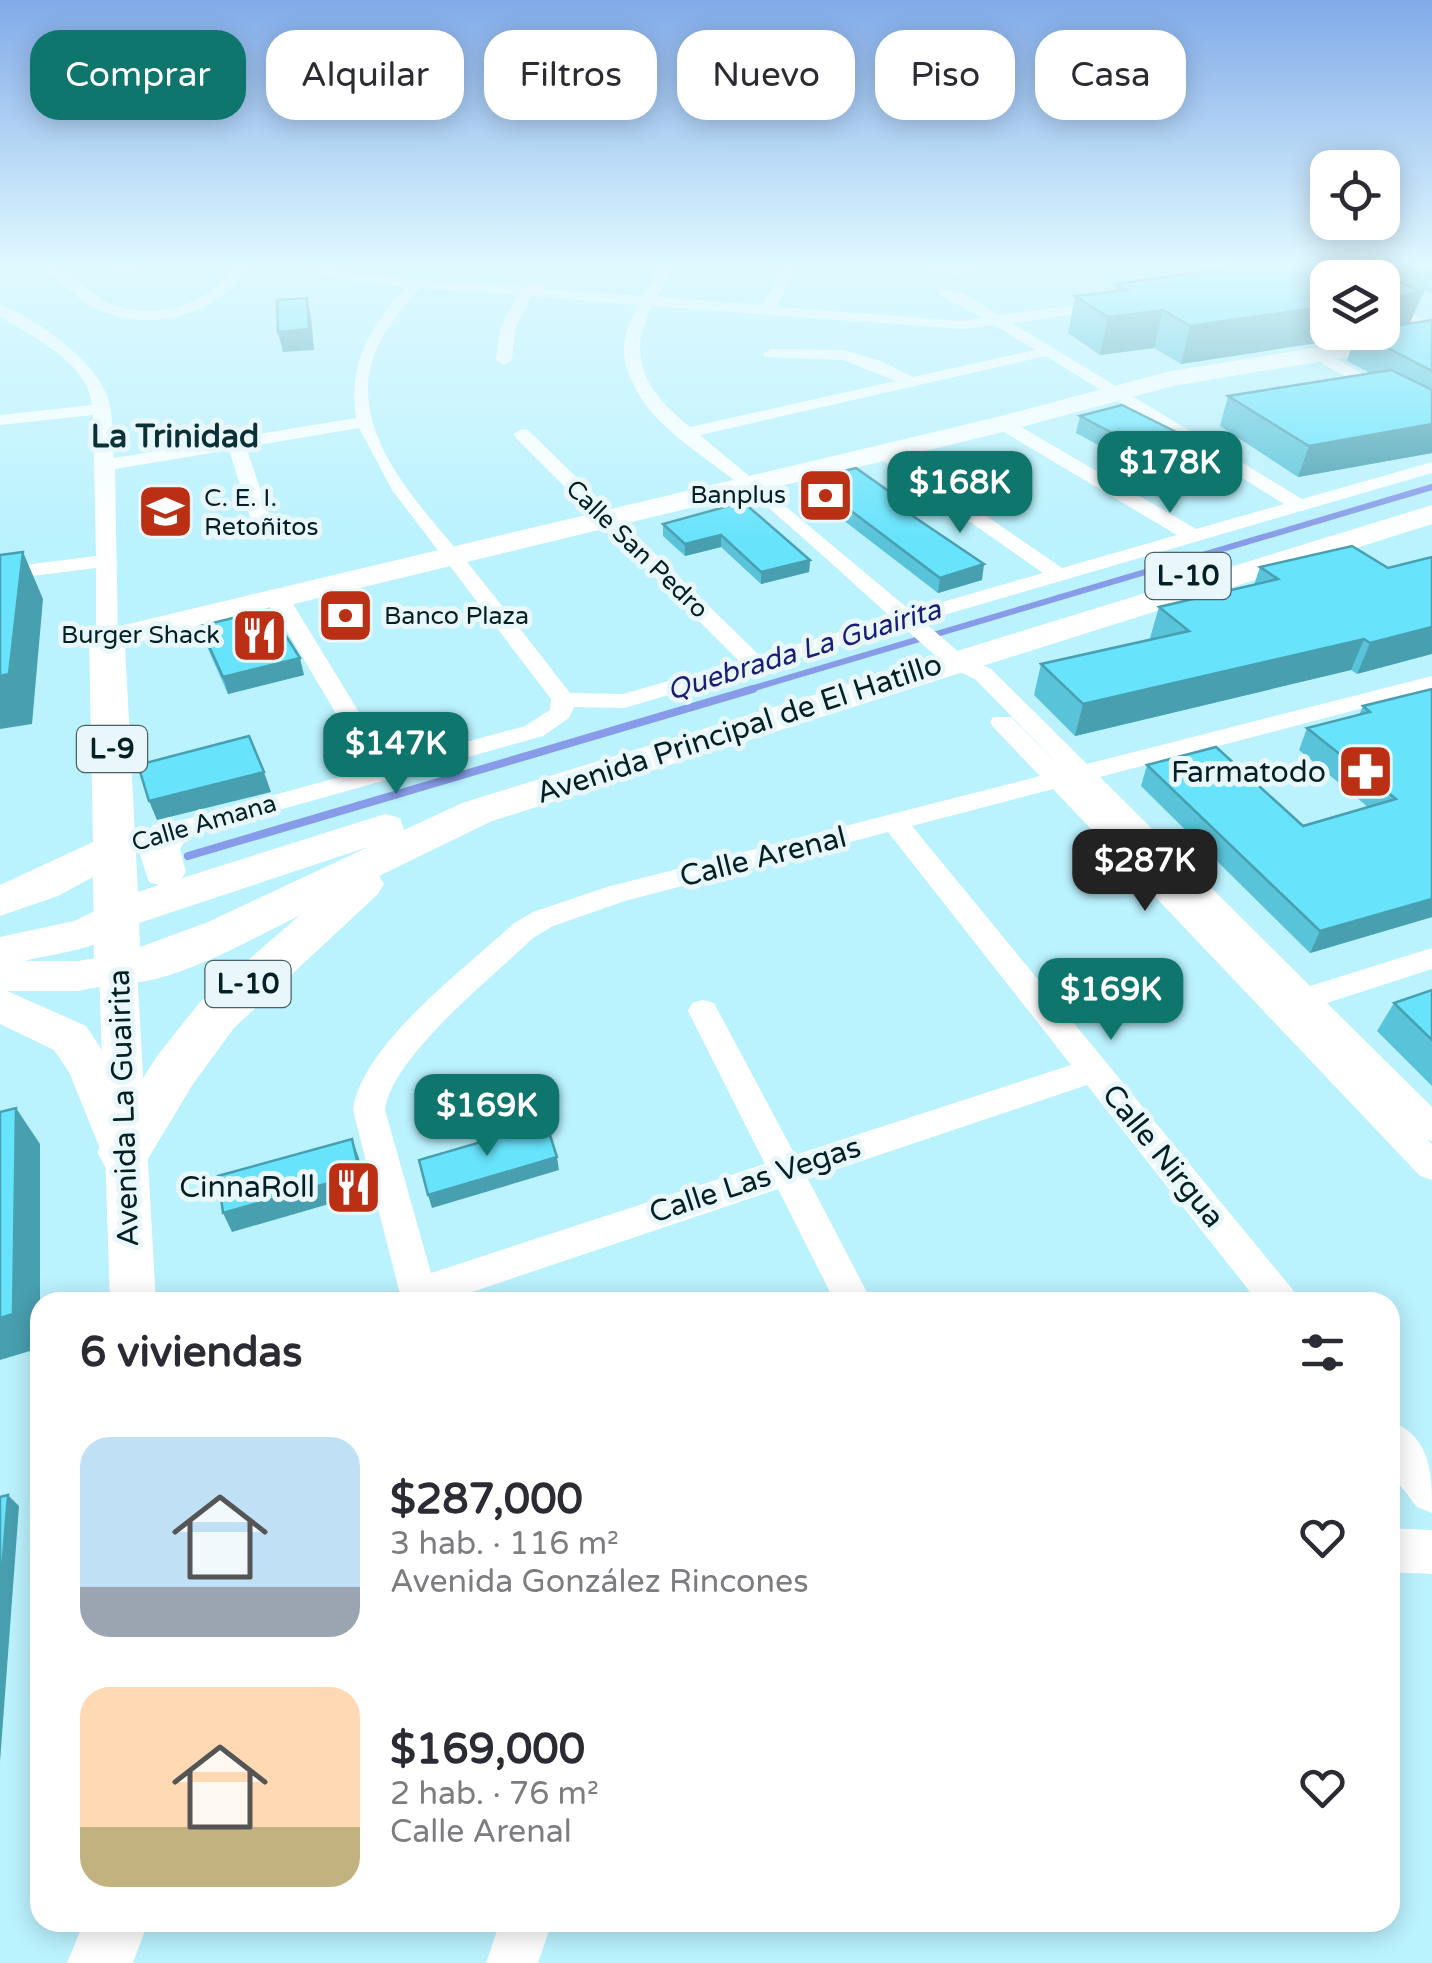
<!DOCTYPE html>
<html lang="es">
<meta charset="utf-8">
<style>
:root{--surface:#fff;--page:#f2f2f3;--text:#2b2b33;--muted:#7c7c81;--accent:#0f766e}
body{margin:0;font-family:"Varela Round",sans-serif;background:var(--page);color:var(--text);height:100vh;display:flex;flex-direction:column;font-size:38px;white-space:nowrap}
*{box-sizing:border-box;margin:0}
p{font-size:32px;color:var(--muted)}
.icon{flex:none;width:55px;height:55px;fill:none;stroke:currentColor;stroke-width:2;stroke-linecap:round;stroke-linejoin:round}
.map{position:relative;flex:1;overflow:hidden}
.panel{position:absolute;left:30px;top:1292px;width:1370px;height:640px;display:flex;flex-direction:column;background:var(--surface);border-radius:30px;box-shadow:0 5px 25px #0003}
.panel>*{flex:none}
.hud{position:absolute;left:30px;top:30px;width:1372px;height:90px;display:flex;gap:20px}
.fabs{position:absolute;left:1310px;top:150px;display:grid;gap:20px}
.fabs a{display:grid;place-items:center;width:90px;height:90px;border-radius:20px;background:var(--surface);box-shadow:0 5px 25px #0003;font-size:50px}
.price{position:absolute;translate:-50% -85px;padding:0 22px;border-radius:20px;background:var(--accent);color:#fff;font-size:32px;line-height:65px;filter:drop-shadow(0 2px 5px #0008)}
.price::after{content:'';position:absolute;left:50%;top:60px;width:30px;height:22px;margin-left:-15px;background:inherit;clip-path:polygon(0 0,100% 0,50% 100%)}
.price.selected{background:#222;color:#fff}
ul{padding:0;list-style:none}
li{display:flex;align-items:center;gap:30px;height:250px;padding:0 50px}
li span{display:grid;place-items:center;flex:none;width:280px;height:200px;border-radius:30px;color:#555}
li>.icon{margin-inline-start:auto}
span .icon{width:120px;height:120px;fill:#fffc;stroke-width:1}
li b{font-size:42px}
h2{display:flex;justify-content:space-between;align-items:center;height:120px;padding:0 50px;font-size:42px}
.tag{padding:0 35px;border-radius:30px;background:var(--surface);box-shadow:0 5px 25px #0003;font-size:35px;line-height:90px}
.tag.selected{background:var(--accent);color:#fff}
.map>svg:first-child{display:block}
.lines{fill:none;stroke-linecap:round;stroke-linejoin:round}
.stream-far1{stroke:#889be8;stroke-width:6}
.stream{stroke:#889be8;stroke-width:8}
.minor{fill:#fff;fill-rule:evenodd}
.tertiary{fill:#fff;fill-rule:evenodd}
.secondary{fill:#fff;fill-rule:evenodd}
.primary{fill:#fff;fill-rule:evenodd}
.wall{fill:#59c3d9}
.shaded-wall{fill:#489fb0}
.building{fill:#67e3fc;stroke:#489fb0;stroke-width:2.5}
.labels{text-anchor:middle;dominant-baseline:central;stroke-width:10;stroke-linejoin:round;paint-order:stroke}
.far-poi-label{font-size:25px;fill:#022026;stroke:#eaf7fa;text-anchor:end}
.far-street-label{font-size:25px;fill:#022026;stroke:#eaf7fa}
.shield{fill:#eaf7fa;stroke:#486066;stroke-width:2.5}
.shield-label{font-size:28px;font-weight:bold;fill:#022026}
.far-water-label{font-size:28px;font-style:italic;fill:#1b1d75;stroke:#eaf7fa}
.street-label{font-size:30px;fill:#022026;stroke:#eaf7fa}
.poi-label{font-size:30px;fill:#022026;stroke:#eaf7fa;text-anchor:end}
.far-district-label{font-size:32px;font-weight:bold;fill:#0a3138;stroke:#eaf7fa}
</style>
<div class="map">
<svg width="1432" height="1963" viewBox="0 0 1432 1963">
<rect width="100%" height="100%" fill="#baf2fe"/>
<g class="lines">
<!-- stream-far1 -->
<path class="stream-far1" d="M744,691l688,-204"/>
<!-- stream -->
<path class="stream" d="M188,856l565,-167"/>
<!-- minor -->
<path class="minor" d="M41,265c27,0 39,22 61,34 43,26 109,8 134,-34h14c-29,50 -100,69 -153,44 -20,-10 -40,-29 -56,-44z
M98,265h48l2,2c-11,7 -39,5 -50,-2z
M308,265h17l33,10 167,12 13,-6 7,4 -3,4 101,7 17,-31h14l-17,32 106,8 19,-40h14l-19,42 185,14 21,-3 -44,-23v-6l24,4 37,22 110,-14 7,4 -2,3 -103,15 290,176 130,-37v11l-509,148 40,35 28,13 96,95 345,-88v14l-332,87 210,209 122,-38v21l-105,34 105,104v34l-4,-1 4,4v36l-12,-4 -367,-387 -141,37 381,464 5,12h-40l-171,-217 -279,94 64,123h-37l-57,-113 -336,113h-40l-49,-192c9,-66 111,-140 160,-186l20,-12 74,-25 433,-111 -47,-49 -3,-5 3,-5h18l53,53 -89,-91 -28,-13 -44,-39 -279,81 -50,-1 -5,11 -26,18 -417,117h-20l-3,-6 3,-6 263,-72 -101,-170 3,-5h16l103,169 135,-37 25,-16 1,-11 -159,-209 -33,-62 -113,19 26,76 -10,6 -10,-6 -23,-73 -114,19 3,170 -3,5 -8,2 -11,-7v-71l-96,12v-12l96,-12 -3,-141 -93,10v-10l92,-10c-4,-43 -60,-68 -92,-89v-11c36,13 93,54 107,90 7,18 5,44 7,63l242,-40c-8,-56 14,-91 50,-131l-78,-10zM420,288l97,7 -17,34 -4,31 8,5 8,-5 3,-31 17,-33 106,9c-19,36 -19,56 3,93 21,35 79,69 111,96 47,39 93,82 139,123l-132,38 -231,-225 -6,-1 -9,5 3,4 223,223 -116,33 -53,-1c-31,-40 -63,-81 -95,-121 -40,-51 -108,-114 -107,-184 1,-41 26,-71 52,-100zM652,306l310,23 33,-4 40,25 -122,27 -32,-16 -38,-11 -72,-1 -8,5 2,3 78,3 53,21 -206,46c-43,-34 -65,-69 -38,-121zM1046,356l238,148 -88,25 -187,-109h-12v8l180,107 -115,33 -174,-120h-12v8l167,117 -132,38 -211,-176zM888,832l183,233 -276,90 -81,-152 -11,-3 -11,3 -4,8 77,153 -334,109 -46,-163c7,-54 107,-132 148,-172l20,-12 72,-25z
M906,265h94l-45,10z
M1382,301l50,22v11l-50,-23z
M1322,358h12l98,53v12l-110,-59z
M1390,1420c42,19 42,52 42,93l-15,-6 -27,-35z
M1390,1528l42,2v44l-42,-2z
M500,1922h52l-14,41h-52z"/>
<!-- tertiary -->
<path class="tertiary" d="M118,956l13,4 6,9 19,333h-46l-11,-333 6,-9z
M84,1922h64l-15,41h-66z"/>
<!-- secondary -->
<path class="secondary" d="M118,900l14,4 6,10c-21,34 -78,38 -114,47h54l40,-7 15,4 6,11 -6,11 -55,11h-71l79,35 27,41 35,85 -7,14 -17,6 -17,-6 -38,-94 -15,-22 -54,-26v-87l74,-16z"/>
<!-- primary -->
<path class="primary" d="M1432,329v14l-259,43 -170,46 -878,213 13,247 21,-7 -10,-3 -11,-33 15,-24 15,-3 15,3 6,10 -9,14 6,23 -4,6 203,-64 15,4 4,12 58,-27 970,-298v19l-940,297 -113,55 5,8 -6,10 -144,134 -41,56 -50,83 -19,7 -19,-7 -8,-15 60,-96 43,-54 99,-86c-49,23 -144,81 -198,65l-7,-12 -1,-92 -35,19 -58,20v-31l93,-43 -4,-203 6,-7 902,-215 174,-46zM368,847l-160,75 -68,25 -1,-24z"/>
</g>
<!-- wall -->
<path class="wall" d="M1250,265h182v29l-8,-3 -15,33 23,-4v133l-134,24 -78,-51 8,-30 142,-23 -23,-12 8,-24 -174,27 -27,-16 -54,7 -32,-22 7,-37 40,-5 1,-7z
M1080,416l100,37 -43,13 -61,-33z
M809,479l94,30 79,71 -44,13 -130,-100z
M743,502l67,58 -1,12 -48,12 -40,-37 -36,9 -22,-20v-12z
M1432,557l-75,117 -6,-4 -276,66 -41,-41 7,-31 111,-25 -2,-1 9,-31 95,-22 6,-18 128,1z
M200,626l104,49 -76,19 -23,-52z
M1432,689v228l-122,36 -169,-167 6,-21 156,61 65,-19 -69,-57 8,-22 52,-13 4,-9z
M1432,990v96l-55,-55 17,-28z"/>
<!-- shaded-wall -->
<path class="shaded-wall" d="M1432,265l-8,26 -17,38 -25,3v-34l39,-5z
M307,298l4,19 3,33 -31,2 -5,-20z
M1328,306v26h29l-2,5 -174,27 9,-38z
M1163,310l-9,38 -54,7 8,-38z
M1432,424v29l-134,24 11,-31z
M1184,436l-4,17 -43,13 4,-18z
M721,535v12l-36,9v-12z
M23,552l20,47 -11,125 -32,5v-53z
M810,560l-1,12 -48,12v-12z
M984,564l-2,16 -44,13 2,-15z
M1432,627v27l-75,20 13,-31z
M1364,639l-13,31 -276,66 8,-32z
M300,658l4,17 -76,19 -5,-17z
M264,772l7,20 -114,28 -8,-19z
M1432,899v18l-122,36 10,-22z
M16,1108l24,36v204l-40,12v-42z
M352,1139l7,19 8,35 -135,39 -9,-19z
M557,1157l2,13 -127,38 -4,-13z
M8,1495l11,11 -19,256v-167z"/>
<!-- building -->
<path class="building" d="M1250,265h142l1,13 28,15 -39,5v-20h-54v28l-138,20 -27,-16 -55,7 -33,-21 52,-6 -11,-6z
M1397,265h35l-5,10z
M307,298l2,31 -31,3 -1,-32z
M1432,320v51l-75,-39h25v-4z
M1391,370l41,20v34l-123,22 -81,-50z
M1122,405l62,31 -43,12 -61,-32z
M856,468l48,34 -9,2 89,60 -44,14 -131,-99z
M743,502l67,58 -49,12 -40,-37 -36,9 -22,-20z
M1352,546l36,22 44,-11v70l-62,16 -6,-4 -281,65 -42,-40 148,-33 -30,-24 119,-28 -18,-12z
M23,552l-14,122 -9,2v-121z
M269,609l31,49 -77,19 -23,-51z
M1432,689v210l-112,32 -173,-166 69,-18 87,79 93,-27 -89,-71 63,-16 -7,-6z
M249,736l15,36 -115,29 -11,-36z
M1432,990v50l-38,-37z
M16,1108l-3,206 -13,4v-206z
M546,1123l11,34 -129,38 -9,-35z
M352,1139l8,35 -137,39 -5,-37z
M8,1495l-8,100v-98z"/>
<!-- sky -->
<linearGradient id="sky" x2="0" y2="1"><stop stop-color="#81aae8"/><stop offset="0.49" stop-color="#e0f9ff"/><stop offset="1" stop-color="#e0f9ff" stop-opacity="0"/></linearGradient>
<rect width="1432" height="540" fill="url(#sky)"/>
<!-- icons -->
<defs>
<symbol id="bank-square" viewBox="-11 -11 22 22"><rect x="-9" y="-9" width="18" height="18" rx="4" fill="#bb2f15" stroke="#eaf7fa"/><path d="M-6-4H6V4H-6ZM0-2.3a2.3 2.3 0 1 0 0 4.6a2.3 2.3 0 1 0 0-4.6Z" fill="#fff"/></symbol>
<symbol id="school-square" viewBox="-11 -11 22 22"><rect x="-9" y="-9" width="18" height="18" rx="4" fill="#bb2f15" stroke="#eaf7fa"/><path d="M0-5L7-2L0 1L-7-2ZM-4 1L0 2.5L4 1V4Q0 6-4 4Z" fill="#fff"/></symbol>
<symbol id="restaurant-square" viewBox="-11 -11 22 22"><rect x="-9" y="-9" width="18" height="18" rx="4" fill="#bb2f15" stroke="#eaf7fa"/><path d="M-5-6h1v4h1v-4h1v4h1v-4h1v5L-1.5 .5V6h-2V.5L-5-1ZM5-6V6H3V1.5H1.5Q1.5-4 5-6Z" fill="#fff"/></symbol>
<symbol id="pharmacy-square" viewBox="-11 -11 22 22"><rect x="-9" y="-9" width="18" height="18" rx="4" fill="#bb2f15" stroke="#eaf7fa"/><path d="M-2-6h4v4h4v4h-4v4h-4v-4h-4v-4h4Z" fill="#fff"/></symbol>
</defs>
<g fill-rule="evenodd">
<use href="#bank-square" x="794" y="464" width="63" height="63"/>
<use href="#school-square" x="134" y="480" width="63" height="63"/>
<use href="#bank-square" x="314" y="584" width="63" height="63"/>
<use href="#restaurant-square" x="228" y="604" width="63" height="63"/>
<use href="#pharmacy-square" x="1334" y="740" width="63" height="63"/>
<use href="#restaurant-square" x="322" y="1156" width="63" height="63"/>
</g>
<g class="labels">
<!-- far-poi labels -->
<g class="far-poi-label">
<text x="786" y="495">Banplus</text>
<text x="204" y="498" text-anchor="start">C. E. I.<tspan x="204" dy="29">Retoñitos</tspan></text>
<text x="384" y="616" text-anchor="start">Banco Plaza</text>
<text x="220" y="635">Burger Shack</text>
</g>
<!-- far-street labels -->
<g class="far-street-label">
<text transform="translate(637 549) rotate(44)">Calle San Pedro</text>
<text transform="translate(204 823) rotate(-16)">Calle Amana</text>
</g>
<!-- shield labels -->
<g class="shield">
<rect x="1145.5" y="553" width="85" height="46" rx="8"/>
<rect x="77" y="726" width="70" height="46" rx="8"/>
<rect x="205.5" y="961" width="85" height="46" rx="8"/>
</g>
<g class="shield-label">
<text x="1188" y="576">L-10</text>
<text x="112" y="749">L-9</text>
<text x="248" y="984">L-10</text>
</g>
<!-- far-water labels -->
<g class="far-water-label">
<text transform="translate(804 650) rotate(-17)">Quebrada La Guairita</text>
</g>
<!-- street labels -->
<g class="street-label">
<text transform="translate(739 729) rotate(-18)">Avenida Principal de El Hatillo</text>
<text transform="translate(763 857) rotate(-14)">Calle Arenal</text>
<text transform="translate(124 1108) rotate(-92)">Avenida La Guairita</text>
<text transform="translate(1163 1156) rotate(51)">Calle Nirgua</text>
<text transform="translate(755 1180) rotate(-18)">Calle Las Vegas</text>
</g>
<!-- poi labels -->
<g class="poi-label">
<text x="1326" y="772">Farmatodo</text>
<text x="315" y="1187">CinnaRoll</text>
</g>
<!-- far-district labels -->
<g class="far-district-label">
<text x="175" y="437">La Trinidad</text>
</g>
</g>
</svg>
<div class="fabs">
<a><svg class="icon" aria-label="locate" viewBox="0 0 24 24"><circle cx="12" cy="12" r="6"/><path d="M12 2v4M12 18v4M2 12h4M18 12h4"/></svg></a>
<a><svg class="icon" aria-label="layers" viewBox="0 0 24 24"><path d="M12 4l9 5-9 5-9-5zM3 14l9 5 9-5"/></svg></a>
</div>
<b class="price" style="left:1170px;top:516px">$178K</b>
<b class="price" style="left:960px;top:536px">$168K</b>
<b class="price" style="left:396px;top:797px">$147K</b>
<b class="price selected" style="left:1145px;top:914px">$287K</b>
<b class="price" style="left:1111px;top:1043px">$169K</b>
<b class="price" style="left:487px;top:1159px">$169K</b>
<div class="hud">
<a class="tag selected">Comprar</a>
<a class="tag">Alquilar</a>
<a class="tag">Filtros</a>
<a class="tag">Nuevo</a>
<a class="tag">Piso</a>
<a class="tag">Casa</a>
</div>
<section class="panel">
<h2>6 viviendas<svg class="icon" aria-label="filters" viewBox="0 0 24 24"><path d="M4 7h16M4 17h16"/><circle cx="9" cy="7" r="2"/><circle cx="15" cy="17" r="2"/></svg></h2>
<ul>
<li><span style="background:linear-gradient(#bfe0f5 75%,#9aa5b1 0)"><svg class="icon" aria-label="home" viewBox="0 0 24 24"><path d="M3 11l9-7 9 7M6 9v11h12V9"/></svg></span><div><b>$287,000</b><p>3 hab. · 116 m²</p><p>Avenida González Rincones</p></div><svg class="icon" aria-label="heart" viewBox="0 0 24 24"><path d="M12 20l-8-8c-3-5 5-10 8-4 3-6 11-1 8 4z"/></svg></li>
<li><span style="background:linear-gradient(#ffd9b3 70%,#c2b280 0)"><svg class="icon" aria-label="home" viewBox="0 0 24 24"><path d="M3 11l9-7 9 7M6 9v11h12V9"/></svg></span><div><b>$169,000</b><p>2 hab. · 76 m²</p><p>Calle Arenal</p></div><svg class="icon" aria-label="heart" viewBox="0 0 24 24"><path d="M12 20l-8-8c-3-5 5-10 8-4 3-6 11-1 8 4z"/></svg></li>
</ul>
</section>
</div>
